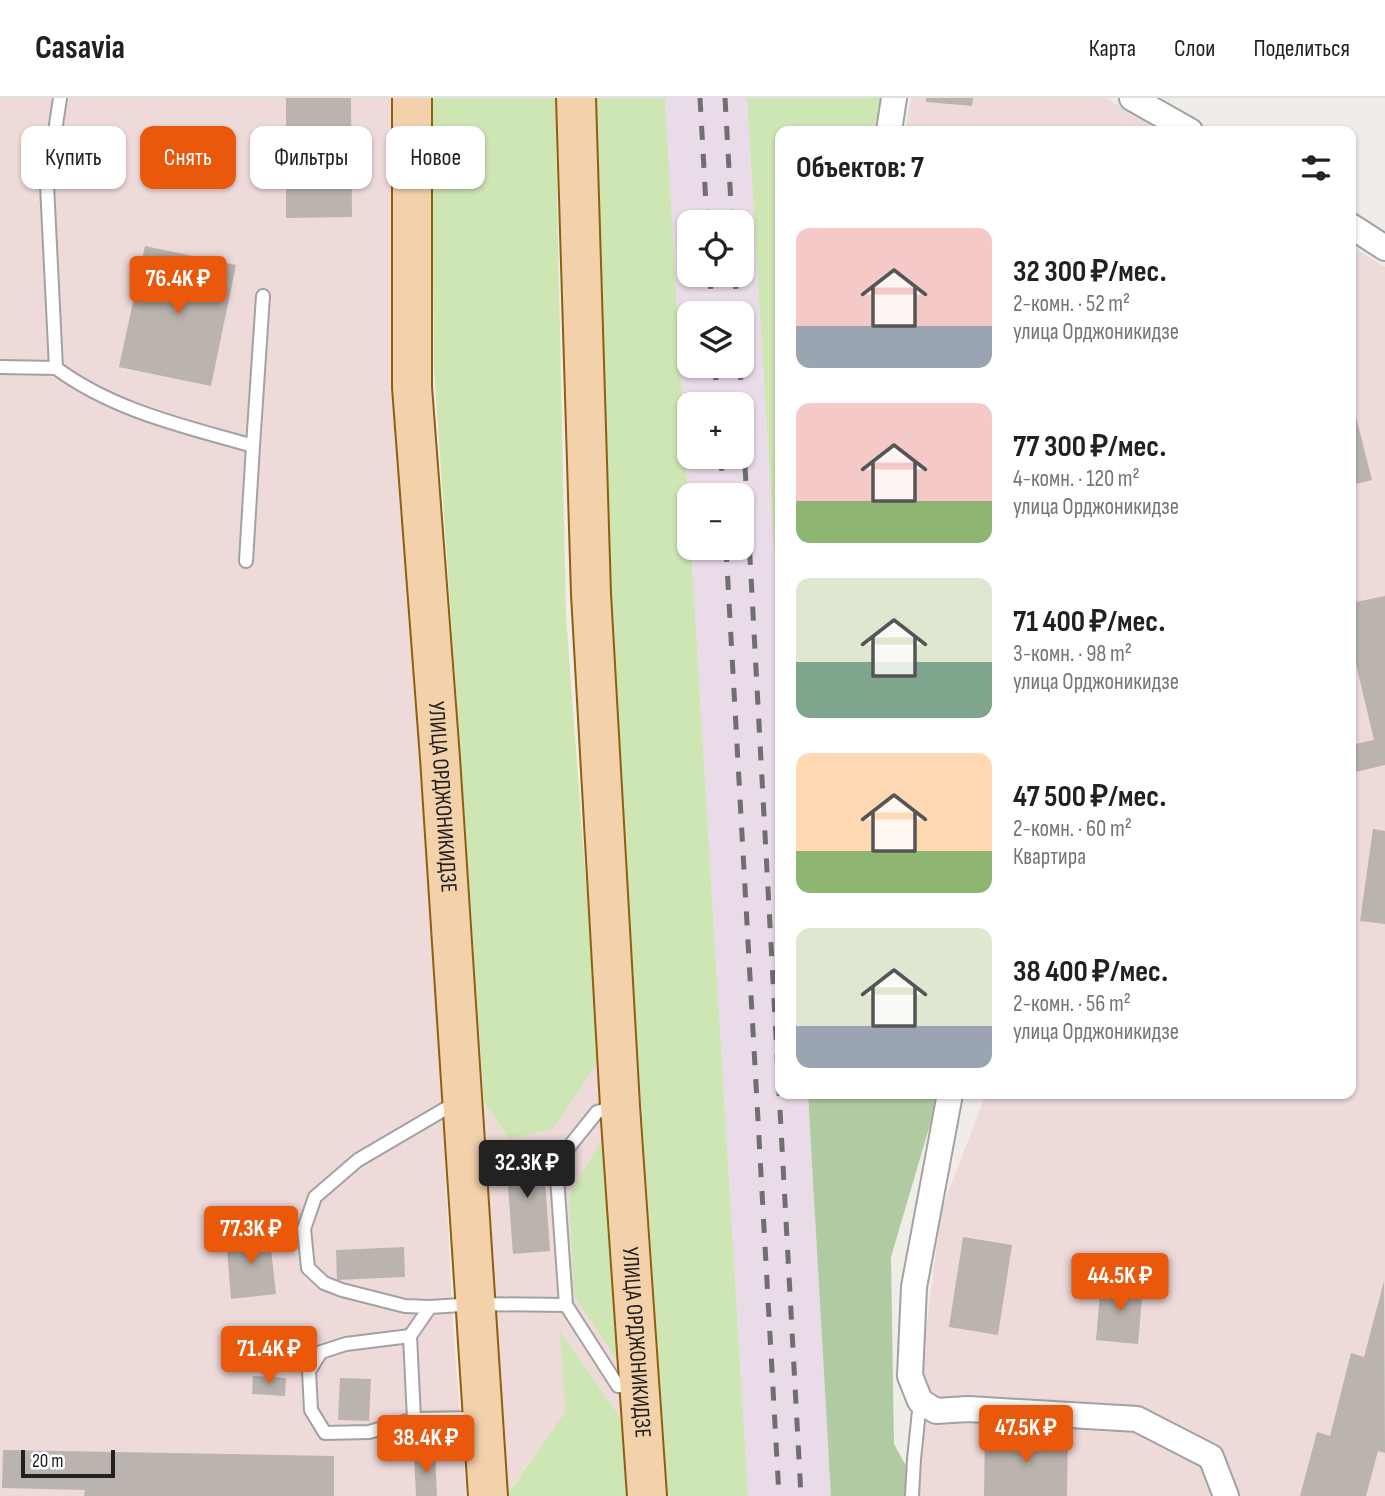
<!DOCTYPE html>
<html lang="ru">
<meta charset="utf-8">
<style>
:root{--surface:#fff;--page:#f2f2f2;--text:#202124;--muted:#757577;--line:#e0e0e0;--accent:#ea580c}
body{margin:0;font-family:"Sofia Sans Condensed",sans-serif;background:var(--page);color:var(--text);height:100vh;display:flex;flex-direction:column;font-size:26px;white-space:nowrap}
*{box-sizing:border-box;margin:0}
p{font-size:23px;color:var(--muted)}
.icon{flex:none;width:38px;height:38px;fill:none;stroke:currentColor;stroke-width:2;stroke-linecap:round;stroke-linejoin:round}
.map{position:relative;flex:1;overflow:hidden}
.sheet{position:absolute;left:775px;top:28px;width:581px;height:973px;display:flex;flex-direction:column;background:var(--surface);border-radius:14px;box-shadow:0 2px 5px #0004}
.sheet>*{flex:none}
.hud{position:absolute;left:21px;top:28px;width:649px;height:63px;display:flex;gap:14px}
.buttons{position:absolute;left:677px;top:112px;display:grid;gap:14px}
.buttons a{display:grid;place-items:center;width:77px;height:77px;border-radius:14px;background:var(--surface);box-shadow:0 2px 5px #0004;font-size:35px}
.scale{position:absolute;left:21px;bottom:18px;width:94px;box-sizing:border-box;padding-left:7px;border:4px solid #212121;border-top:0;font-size:19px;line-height:24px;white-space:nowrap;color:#212121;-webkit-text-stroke:5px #fff;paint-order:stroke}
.price{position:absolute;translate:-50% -60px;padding:0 16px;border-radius:7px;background:var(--accent);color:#fff;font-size:23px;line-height:46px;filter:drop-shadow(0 2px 4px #0008)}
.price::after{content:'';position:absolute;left:50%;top:42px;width:21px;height:16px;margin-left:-10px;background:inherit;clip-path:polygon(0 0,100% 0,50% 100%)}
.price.on{background:#222;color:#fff}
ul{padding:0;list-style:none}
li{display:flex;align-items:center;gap:21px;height:175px;padding:0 21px}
li span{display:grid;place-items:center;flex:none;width:196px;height:140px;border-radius:14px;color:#555}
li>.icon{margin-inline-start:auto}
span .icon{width:84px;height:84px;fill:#fffc;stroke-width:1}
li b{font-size:30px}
h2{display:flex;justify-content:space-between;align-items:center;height:84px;padding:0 21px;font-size:30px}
.pill{padding:0 24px;border-radius:14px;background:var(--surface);box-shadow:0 2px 5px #0004;font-size:24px;line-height:63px}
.pill.on{background:var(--accent);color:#fff}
header{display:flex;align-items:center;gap:42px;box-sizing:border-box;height:98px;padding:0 35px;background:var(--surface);border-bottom:2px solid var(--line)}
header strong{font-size:33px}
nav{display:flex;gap:38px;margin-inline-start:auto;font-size:24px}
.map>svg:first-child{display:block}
.commercial{fill:#efdada}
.industrial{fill:#e9dbe7;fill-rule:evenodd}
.grass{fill:#cee5b4}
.forest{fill:#b0cba2}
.building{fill:#bab3ae}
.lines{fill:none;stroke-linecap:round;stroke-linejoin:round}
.service-casing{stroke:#a2a2a2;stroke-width:16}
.minor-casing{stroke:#a2a2a2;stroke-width:28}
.primary-casing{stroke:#8f5f0f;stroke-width:42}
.service{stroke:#fff;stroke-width:12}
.minor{stroke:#fff;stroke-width:24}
.primary{stroke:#f3d1ab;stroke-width:38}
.rail{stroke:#6f6f6f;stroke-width:5;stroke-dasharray:14 14;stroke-linecap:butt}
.labels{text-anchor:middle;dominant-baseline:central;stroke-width:5;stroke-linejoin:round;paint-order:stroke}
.street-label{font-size:23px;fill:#212121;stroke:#fff}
</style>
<header>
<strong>Casavia</strong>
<nav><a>Карта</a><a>Слои</a><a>Поделиться</a></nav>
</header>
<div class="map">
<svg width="1385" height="1398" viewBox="0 0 1385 1398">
<rect width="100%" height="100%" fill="#f0ede9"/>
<!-- commercial -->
<path class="commercial" d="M0,0h392l2,292 46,679 13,256 13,171h-466z
M911,0h195l55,33h-256z
M1351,148l34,21v1229h-480l36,-285 45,-117h365z
M599,962l28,367 -66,-95 4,80 -60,84 -21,-394 25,37z"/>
<!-- industrial -->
<path class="industrial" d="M665,0h82l33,547v449h28l23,402h-83l-57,-948h51v-53h-52l-1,21zM690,124h52v53h-52zM690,215h52v53h-52zM690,306h52v53h-52z"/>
<!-- grass -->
<path class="grass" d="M432,0h123l11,518 33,444 -46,69 -44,10 -25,-37 -50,-734z
M596,0h69l24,418 1,32h1l57,948h-80l-62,-904z
M747,0h133l-5,33h-95v514z
M604,1038l18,231 -48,-72 -5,-99z
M560,1233l67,96 4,69h-125l59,-84z"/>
<!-- forest -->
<path class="forest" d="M808,996h131l-48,163 3,187 15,27 -4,25h-74z"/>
<!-- building -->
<path class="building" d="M286,0h65l1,119 -66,1z
M926,0h47l-1,8 -46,-4z
M145,148l91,19 -25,121 -92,-19z
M1351,299l21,83 -21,5z
M1385,498v169l-34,8v-28l23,-5 -23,-97v-40z
M1373,731l12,2v93l-25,-3z
M539,1046l3,37 3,-1 5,71 -37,3 -8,-107z
M269,1134l7,62 -45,5 -5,-62z
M963,1139l49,8 -14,90 -49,-8z
M404,1149l1,30 -68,3 -1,-30z
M1384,1183l1,172 -7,-2 -12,45h-66l17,-64 13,4 21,-83 13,4z
M1101,1185l42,3 -5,58 -42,-4z
M253,1278l33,2 -1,18 -33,-2z
M340,1280l31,1 -2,42 -31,-1z
M985,1335l83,1 -1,62h-83z
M3,1352l331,6v40h-250l1,-6 -83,-2z
M414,1357h21l2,41h-21z"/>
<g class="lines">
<defs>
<path id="service" d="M60,0l-13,87 9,183c58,43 128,58 197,78l10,-150
M0,269l56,1
M246,463l7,-115
M457,1004l-99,58 -43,37 -11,32 4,39 16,15 18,7 63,16 25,1 46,-3 90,1 52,81 18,1
M566,1207l-10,-142 41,-51 18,-5
M430,1209l-20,29 -64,8 -25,8 -12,19 2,39 14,23 44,-1 45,-13 66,-1
M410,1238l4,83
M912,1398l2,-37 6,-58"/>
<path id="minor" d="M1132,0l58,33
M889,33l5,-33
M1351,128l34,22
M950,996l-36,193 -4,89 10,25 16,10 32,-2 169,10 74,38 15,39"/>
<g id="primary">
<path id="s1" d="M412,0v289l28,371 48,738"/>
<path id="s2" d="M576,0l15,496 29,512 27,390"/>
</g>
</defs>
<!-- service casing -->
<use href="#service" class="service-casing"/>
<!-- minor casing -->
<use href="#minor" class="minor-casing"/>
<!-- primary casing -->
<use href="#primary" class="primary-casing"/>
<!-- service -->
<use href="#service" class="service"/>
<!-- minor -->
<use href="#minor" class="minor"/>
<!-- primary -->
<use href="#primary" class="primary"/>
<!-- rail -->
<path class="rail" d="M700,0l7,124
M725,0l7,124
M710,177l2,38
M735,177l2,38
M715,268l3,38
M740,268l2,38
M742,313l59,1085
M721,359l2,38
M726,450l53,948"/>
</g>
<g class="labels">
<!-- street labels -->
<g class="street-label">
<text stroke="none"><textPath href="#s1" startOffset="700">УЛИЦА ОРДЖОНИКИДЗЕ</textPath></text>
<text stroke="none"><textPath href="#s2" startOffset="1246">УЛИЦА ОРДЖОНИКИДЗЕ</textPath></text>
</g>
</g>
</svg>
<div class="buttons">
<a><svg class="icon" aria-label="locate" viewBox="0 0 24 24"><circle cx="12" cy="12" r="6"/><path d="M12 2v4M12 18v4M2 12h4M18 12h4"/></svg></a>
<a><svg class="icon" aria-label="layers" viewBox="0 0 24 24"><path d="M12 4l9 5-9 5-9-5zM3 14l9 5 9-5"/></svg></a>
<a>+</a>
<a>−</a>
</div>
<div class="scale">20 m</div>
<b class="price" style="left:178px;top:218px">76.4K ₽</b>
<b class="price on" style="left:527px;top:1102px">32.3K ₽</b>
<b class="price" style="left:251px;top:1168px">77.3K ₽</b>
<b class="price" style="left:1120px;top:1215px">44.5K ₽</b>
<b class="price" style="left:269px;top:1288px">71.4K ₽</b>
<b class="price" style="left:1026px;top:1367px">47.5K ₽</b>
<b class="price" style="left:426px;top:1377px">38.4K ₽</b>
<div class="hud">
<a class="pill">Купить</a>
<a class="pill on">Снять</a>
<a class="pill">Фильтры</a>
<a class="pill">Новое</a>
</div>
<section class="sheet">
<h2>Объектов: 7<svg class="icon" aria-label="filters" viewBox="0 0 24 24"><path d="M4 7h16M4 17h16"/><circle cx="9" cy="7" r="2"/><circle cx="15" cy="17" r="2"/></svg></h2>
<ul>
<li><span style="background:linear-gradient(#f6c9c9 70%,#9aa5b1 0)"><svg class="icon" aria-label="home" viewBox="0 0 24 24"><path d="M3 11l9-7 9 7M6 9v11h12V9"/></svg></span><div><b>32 300 ₽/мес.</b><p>2-комн. · 52 m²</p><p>улица Орджоникидзе</p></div></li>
<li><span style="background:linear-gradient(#f6c9c9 70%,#8fb573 0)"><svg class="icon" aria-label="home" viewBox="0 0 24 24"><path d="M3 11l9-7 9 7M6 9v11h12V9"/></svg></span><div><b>77 300 ₽/мес.</b><p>4-комн. · 120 m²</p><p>улица Орджоникидзе</p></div></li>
<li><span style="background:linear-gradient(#dfe7d0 60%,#7fa58c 0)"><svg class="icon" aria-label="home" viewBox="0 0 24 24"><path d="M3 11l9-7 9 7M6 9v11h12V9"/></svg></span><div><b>71 400 ₽/мес.</b><p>3-комн. · 98 m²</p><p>улица Орджоникидзе</p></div></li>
<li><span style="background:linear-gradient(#ffd9b3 70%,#8fb573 0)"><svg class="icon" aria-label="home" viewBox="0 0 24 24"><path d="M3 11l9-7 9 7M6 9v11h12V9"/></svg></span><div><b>47 500 ₽/мес.</b><p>2-комн. · 60 m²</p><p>Квартира</p></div></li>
<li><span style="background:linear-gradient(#dfe7d0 70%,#9aa5b1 0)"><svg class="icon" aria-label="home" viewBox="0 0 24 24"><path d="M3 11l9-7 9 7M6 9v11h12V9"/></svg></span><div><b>38 400 ₽/мес.</b><p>2-комн. · 56 m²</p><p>улица Орджоникидзе</p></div></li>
</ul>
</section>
</div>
